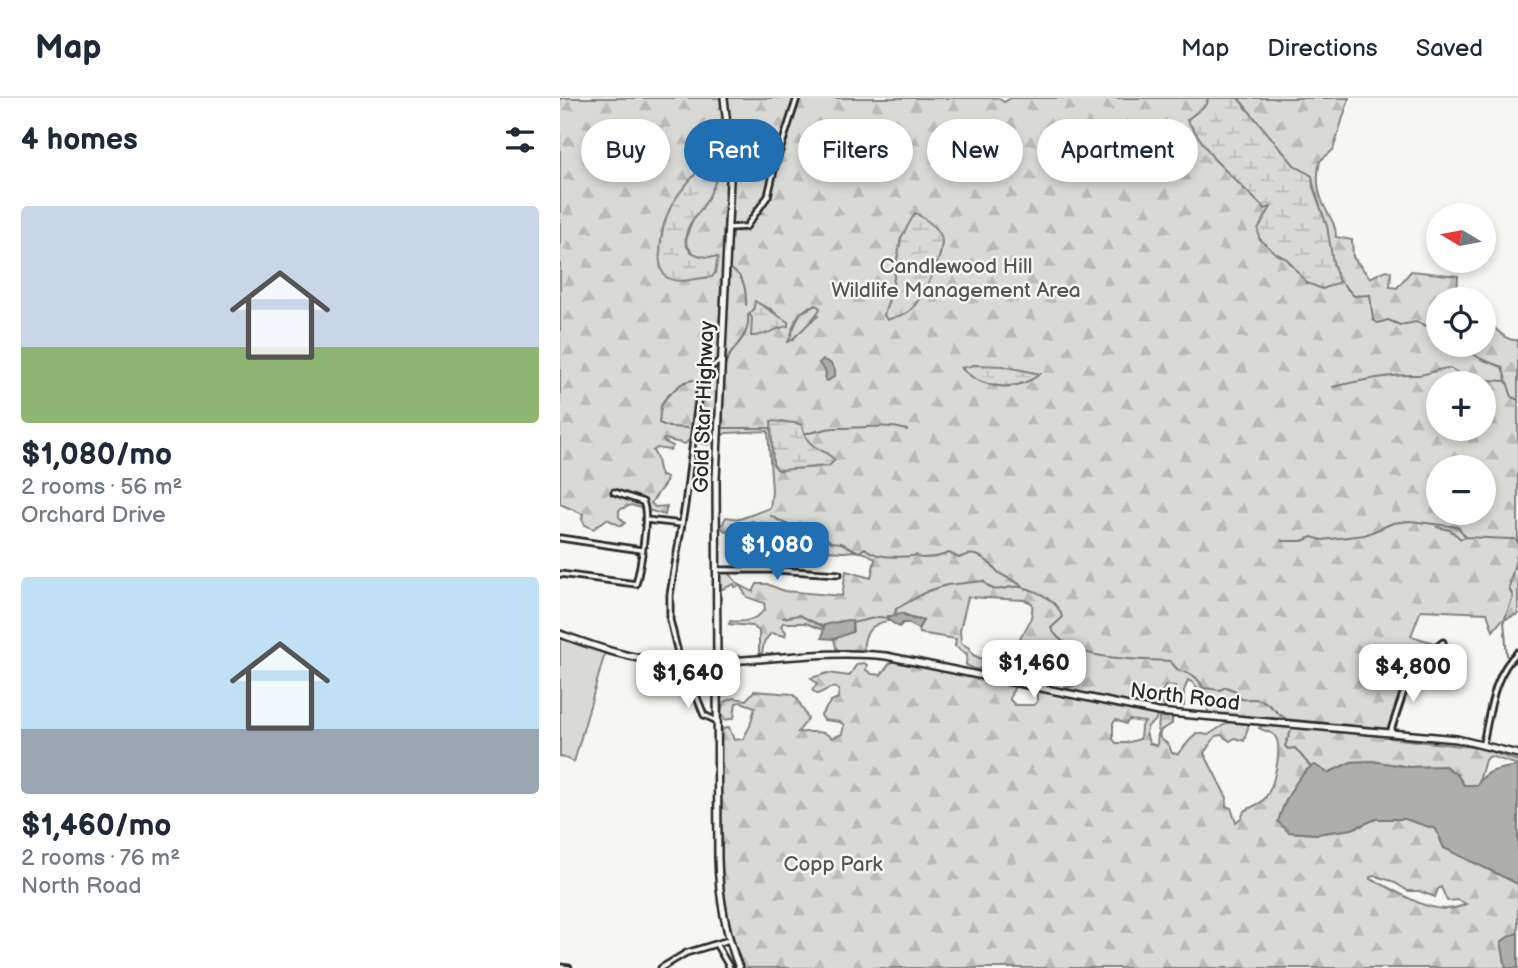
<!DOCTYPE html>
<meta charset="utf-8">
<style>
:root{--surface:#fff;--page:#f6f6f7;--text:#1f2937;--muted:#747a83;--line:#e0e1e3;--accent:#1f6fb2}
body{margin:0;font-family:"Balsamiq Sans",sans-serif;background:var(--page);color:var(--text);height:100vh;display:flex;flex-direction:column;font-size:26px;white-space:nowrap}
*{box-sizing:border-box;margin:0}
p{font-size:23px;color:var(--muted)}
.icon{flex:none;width:38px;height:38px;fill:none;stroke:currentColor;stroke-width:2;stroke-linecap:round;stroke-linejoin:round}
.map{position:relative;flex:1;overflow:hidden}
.side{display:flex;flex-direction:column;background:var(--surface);width:560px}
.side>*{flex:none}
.banner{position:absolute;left:21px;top:21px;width:665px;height:63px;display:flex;gap:14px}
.needle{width:46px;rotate:280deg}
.controls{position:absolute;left:866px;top:105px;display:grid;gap:14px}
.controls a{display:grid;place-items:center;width:70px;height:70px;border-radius:50%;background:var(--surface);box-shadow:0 4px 10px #0003;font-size:35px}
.price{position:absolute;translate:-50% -60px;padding:0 16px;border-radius:14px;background:#fff;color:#222;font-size:23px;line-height:46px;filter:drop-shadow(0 2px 4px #0008)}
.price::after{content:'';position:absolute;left:50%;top:42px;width:21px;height:16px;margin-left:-10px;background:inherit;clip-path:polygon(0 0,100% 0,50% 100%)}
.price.active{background:var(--accent);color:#fff}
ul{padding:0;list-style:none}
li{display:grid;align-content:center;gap:14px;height:371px;padding:0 21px}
li span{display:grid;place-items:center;height:217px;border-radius:7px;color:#555}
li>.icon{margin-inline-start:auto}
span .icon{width:126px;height:126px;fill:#fffc;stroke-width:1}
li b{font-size:30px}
h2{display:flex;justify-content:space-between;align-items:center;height:84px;padding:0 21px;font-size:30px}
.pill{padding:0 24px;border-radius:32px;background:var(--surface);box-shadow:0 4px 10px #0003;font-size:24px;line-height:63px}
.pill.active{background:var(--accent);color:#fff}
header{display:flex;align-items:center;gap:42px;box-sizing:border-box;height:98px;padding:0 35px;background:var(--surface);border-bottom:2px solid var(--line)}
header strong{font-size:33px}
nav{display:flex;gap:38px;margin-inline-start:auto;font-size:24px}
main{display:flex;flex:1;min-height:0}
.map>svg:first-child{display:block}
.green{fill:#d9d9d5;stroke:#828280;stroke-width:2}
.forest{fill:url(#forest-firs);stroke:#828280;stroke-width:2;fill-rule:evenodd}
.wetland{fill:url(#wetland-marsh);stroke:#828280;stroke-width:2}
.water{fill:#aeaeab;stroke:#7a7a78;stroke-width:2}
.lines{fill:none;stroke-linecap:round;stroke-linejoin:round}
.stream{stroke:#7a7a78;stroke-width:2}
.street-casing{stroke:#2b2b2b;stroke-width:9}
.secondary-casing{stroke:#2b2b2b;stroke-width:10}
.street{stroke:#f6f6f2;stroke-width:3.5}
.secondary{stroke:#f6f6f2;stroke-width:5}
.labels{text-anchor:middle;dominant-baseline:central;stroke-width:5;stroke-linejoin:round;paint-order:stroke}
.park-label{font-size:21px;fill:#565656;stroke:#f6f6f2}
.street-label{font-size:21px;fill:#2b2b2b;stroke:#f6f6f2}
</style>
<header>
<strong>Map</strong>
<nav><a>Map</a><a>Directions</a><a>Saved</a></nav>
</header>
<main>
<section class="side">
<h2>4 homes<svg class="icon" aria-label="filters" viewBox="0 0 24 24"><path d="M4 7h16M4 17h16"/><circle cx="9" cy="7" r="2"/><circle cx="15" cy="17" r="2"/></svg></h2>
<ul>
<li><span style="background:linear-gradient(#c9d6e8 65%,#8fb573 0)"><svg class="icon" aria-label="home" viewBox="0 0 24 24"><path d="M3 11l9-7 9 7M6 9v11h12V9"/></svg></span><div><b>$1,080/mo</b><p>2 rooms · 56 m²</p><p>Orchard Drive</p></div></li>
<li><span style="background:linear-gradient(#bfe0f5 70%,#9aa5b1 0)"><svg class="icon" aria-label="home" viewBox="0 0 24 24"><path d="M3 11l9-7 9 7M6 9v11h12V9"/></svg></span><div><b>$1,460/mo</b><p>2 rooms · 76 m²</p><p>North Road</p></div></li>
</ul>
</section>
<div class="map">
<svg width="958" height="870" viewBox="0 0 958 870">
<defs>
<pattern id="forest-firs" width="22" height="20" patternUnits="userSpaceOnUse" patternTransform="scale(1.75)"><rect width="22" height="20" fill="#d9d9d5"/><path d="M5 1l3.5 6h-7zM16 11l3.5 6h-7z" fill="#babab7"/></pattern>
<pattern id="wetland-marsh" width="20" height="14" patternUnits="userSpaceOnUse" patternTransform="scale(1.75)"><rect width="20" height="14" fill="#d9d9d5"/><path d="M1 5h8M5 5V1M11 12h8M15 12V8" fill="none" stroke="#babab7"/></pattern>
</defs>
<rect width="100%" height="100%" fill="#f6f6f2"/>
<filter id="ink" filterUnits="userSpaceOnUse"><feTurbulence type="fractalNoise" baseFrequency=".0143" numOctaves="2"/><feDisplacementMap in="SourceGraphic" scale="14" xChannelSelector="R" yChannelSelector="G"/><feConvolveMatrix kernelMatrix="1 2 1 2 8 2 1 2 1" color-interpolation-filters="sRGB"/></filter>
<g filter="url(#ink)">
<!-- green -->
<path class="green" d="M0,540l45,15 -31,109 -14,-6z"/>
<!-- forest -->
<path class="forest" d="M0,0h438l6,4 7,-4h197l-1,6 -20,16 27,39 51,50 7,-2 -7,11 -6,20 16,15 12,6 20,24 16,6 14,-15c-7,-15 -7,-33 -11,-49 -4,-17 -12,-31 -14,-49l-18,-11 -56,-67h111l-16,52 -13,11c-3,12 -3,27 2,40 5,14 14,20 14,36l16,3 1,17 17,21 16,-8 5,2 -1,15 7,1 14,-17 47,5 -1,23h-19v46h46v-24c13,5 19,21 34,19v274l-17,7 -8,10 -6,-18 -66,-3 -10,26 27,8 -28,21 -22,63 2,10 90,10 38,13v4l-28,-9 -5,4 -7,25h-14l-6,-9 -13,-10 -36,1 -37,-6 -21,1 -23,11 -29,7 -10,52 27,2 36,-5 24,-10h29l31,10 8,19 74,36v50l-14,22 2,12h-763c-30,-75 -23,-159 -22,-238l8,-3 5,13 9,-1 7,-13 5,-19 -14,-5 -5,1 -2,15 -9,2 -4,-8 3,-10 10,-4 12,2 8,-9 38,3 5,4 11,21 -10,13c13,1 24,-3 34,6l10,-4 2,-9 -4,-3 -16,-2 -3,-5 10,-14 7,-3 1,-8c-8,-7 -15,3 -22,4l-5,-4 5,-6 -6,-6 17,-5 21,3 8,-12 7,-1 3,2 -1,5 6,4 9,1 9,-12 7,-2 102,21 5,-8 6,-20 4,-1c4,-19 21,-28 18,-50l-8,-3 -56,-3 -8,33 1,13 8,5 4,7 9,4 1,8 -6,3 -11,-5 1,-11 -12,-8 1,-7 -37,-6 -1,-4 5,-8 -22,-8 -14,5 1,3c-16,2 -26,13 -24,30h-24l-4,-3 -2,-9 19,-8 -1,-10c-6,-2 -27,3 -31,8l-15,-6h-23l-2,3 5,6 -1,4 -14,-3 -7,9 -2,12 -3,-1v-22l-7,-5 -23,-2 1,-3c13,2 27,-1 35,-12l-1,-6 -17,-6 -7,-11 -5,1 -1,-3 -11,5 -4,-2 1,-15 9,1 9,11 15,8 4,-8h10l17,7 58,5 4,-25 25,7 4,-19c-7,-7 -21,-9 -30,-7 -21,-1 -60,-2 -71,-22l-15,-3 -6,-6c-11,2 -16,9 -28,10l-4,-4 5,-10 14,2 30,-11 2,-17 -4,-60 -42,2 -18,12 -19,-5 -4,4 -21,-5 -1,2 10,5 -3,4 -13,-2 -4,3c6,8 4,16 8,25l6,1 -1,5 -15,21 4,4 12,-1 -2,9 -34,-10 -12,5v7l6,6 -4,3 -14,-7 -14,10 -8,-4 -3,-6 1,-5 -23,-10zM155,73l2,6c-8,25 -30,41 -31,67l25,33 -18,2 -24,-69zM341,140l20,59 -37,18 8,-26zM196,205l15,6 12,11v7l-31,9 1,-25zM250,208l8,10 -17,13 -8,11c-4,-14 5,-26 17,-34zM442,268l38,8c-25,19 -56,16 -78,-6zM878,285h46v46h-46zM221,323l21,4c3,16 10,23 25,28l-8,14 -41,3 -5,-6 -2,-34zM878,369h46v46h-46zM502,573l9,2 6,4v4l-4,5 -14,3 -8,-2 -2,-3 2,-10zM628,582l5,3 8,12 -2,2h-4l1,4 13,1 -2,12 19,7 1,2 -19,12 -12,-2 -18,21 -6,-1c-2,-2 -1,-5 -3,-7 -3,-7 -13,-4 -8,-16l11,-6v-7l-10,-1 -3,2 -2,28 -8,-3 -3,-11 2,-6 7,-5 5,-10 4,-2 1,-3 -5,-5 -1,-4 7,-12 9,1 -2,17 11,3v-15zM456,587l21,5v12l-3,3h-19l-5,-5 1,-6zM556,622l10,4 3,-4 16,2 -4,5 -1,12 -14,4h-10l-3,-4v-16zM692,625l11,2 -4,3c4,3 11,3 15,7 10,9 0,50 -7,60 -4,9 -15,11 -23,16l-2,6 -6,5 -5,-14 -5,-2 1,-8 -23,-45 12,-17 5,-1 9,6 5,-3 9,3 5,-17zM815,778l17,5 16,10h11l16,6 3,-8 3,-2 6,14 11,-1 8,4c-33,17 -66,-14 -96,-25v-2z"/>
<!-- wetland -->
<path class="wetland" d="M648,0h30l56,67 18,11 1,11 14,39 6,37 6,19 -16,7 -16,-6 -20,-24 -12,-6 -16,-15 -1,-9 13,-22 -6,2 -51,-50 -27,-39 20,-16z
M143,68h8l6,11c-3,9 -7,18 -12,26 -4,8 -12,14 -16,23 -11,26 7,32 29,31l-3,16 -3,4c-13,0 -32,8 -44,1 -8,-4 -9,-18 -8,-25 1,-40 16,-59 43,-87z
M355,115c9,5 20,12 25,21 9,15 -19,69 -32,78 -6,4 -15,5 -21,8l-3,-5 8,-26 9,-51z
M195,203l33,21v4c-13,2 -23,11 -37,10l1,-18 -3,-5 4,-2z
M256,207l4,3c-2,7 -26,31 -32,34l12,-29z
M415,267l27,1 38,8c-25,18 -56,16 -79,-6z
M211,323l25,2 6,2c5,25 18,21 33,35l-6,6 -51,4 -5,-6z"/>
<!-- water -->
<path class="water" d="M262,262c8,1 14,7 13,16l-7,5 -3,-1 1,-8 -7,-9z
M341,515l11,6 11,1 -5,9 -10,-6h-5l-4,4 -12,-8 1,-3h8z
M288,522l4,1v11l-18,7 -12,-1 2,-13z
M812,663l37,6 36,-1 13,10 6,9h14c6,-16 25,-16 40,-19v118l-74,-36 -8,-19 -31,-10h-29l-24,10 -36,5 -27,-2 -11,-10c4,-16 21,-52 37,-57l13,8 23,-11z
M958,835v35h-12l-5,-26 10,-7z"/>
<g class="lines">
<!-- stream -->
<path class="stream" d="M171,171c14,8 15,21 15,36
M779,184h1
M784,187l10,11 16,-1 3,25 5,3 10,-3 12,5 16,-3 22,8
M899,247l22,14 21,8 10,30 6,3
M164,271c5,-23 27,-29 24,-54
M773,289c28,-7 57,-13 84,-12 11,0 21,-7 33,-7l18,11 38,2
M128,330l-19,-1 -10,-4c2,-17 0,-20 14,-32 8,-7 10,-10 21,-11
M164,330h47
M244,335c11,0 22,-5 32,-5 25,1 47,-5 71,2
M211,418l30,16 18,1 12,9 10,1 18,9 6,-4c12,11 31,9 47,8 11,-2 0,1 11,2 8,0 19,-2 26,-5l10,5c17,-9 27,1 38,13 8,8 19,8 28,18
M875,426l2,3 13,3 11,9 5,-2
M722,443h20l10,-4 10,3 43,-5 28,-12 17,-2 48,6 8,10 43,2h6l3,4
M335,519l1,-8 32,-18 19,-6 36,-4c12,13 15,8 30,6 15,-3 47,14 49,31l-11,10c18,34 85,31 119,33l9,10c13,2 19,6 24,17l17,2 6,-3 12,5 3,7c6,1 13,-1 19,1 10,2 16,14 25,18
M223,520l16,-3 25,12
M292,525l27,-6 9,1
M947,558l-3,-35 9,-24 -4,-9 9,-38
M954,564l4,2
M731,633l-6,15 3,3 7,-1 15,18"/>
<defs>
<path id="street" d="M168,130l18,-1 22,-31 7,-30 22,-68
M86,422l36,4
M0,440l81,12
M156,472h60l63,4
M216,472l4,-33
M0,476l76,10c4,-15 14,-69 7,-82l-29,-10
M120,563l-10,-41v-25l15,-90 14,-112 9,-24 12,-8
M126,572l18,45 13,6
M830,635l19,-57 10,-15 24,-19
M923,645c7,-30 10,-69 35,-91
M156,846l14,24
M0,869l9,1
M101,870l25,-15 43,-13"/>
<path id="secondary" d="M164,0l7,62 -15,319 2,380c1,38 7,73 21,109
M0,536c34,12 68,25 104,27 74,6 148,-13 222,-5l272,56 299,27 61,15"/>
</defs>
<!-- street casing -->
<use href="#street" class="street-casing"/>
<!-- secondary casing -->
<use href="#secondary" class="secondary-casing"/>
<!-- street -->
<use href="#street" class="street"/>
<!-- secondary -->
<use href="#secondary" class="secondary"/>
</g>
</g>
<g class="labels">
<!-- park labels -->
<g class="park-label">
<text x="396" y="168">Candlewood Hill<tspan x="396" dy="24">Wildlife Management Area</tspan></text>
<text x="273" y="766">Copp Park</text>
</g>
<!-- street labels -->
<g class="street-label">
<text transform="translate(144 309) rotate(-88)">Gold Star Highway</text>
<text transform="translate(625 599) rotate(7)">North Road</text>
</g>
</g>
</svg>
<div class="controls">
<a><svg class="needle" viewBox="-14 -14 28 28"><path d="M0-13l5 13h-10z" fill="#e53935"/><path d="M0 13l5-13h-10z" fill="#747a83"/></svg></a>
<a><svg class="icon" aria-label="locate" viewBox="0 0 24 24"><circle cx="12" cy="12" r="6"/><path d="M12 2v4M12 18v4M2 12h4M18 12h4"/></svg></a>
<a>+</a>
<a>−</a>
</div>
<b class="price active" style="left:217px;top:484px">$1,080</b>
<b class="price" style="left:474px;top:602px">$1,460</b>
<b class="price" style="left:853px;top:606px">$4,800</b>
<b class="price" style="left:128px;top:612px">$1,640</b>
<div class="banner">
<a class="pill">Buy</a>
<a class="pill active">Rent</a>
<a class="pill">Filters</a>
<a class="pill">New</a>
<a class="pill">Apartment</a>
</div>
</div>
</main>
